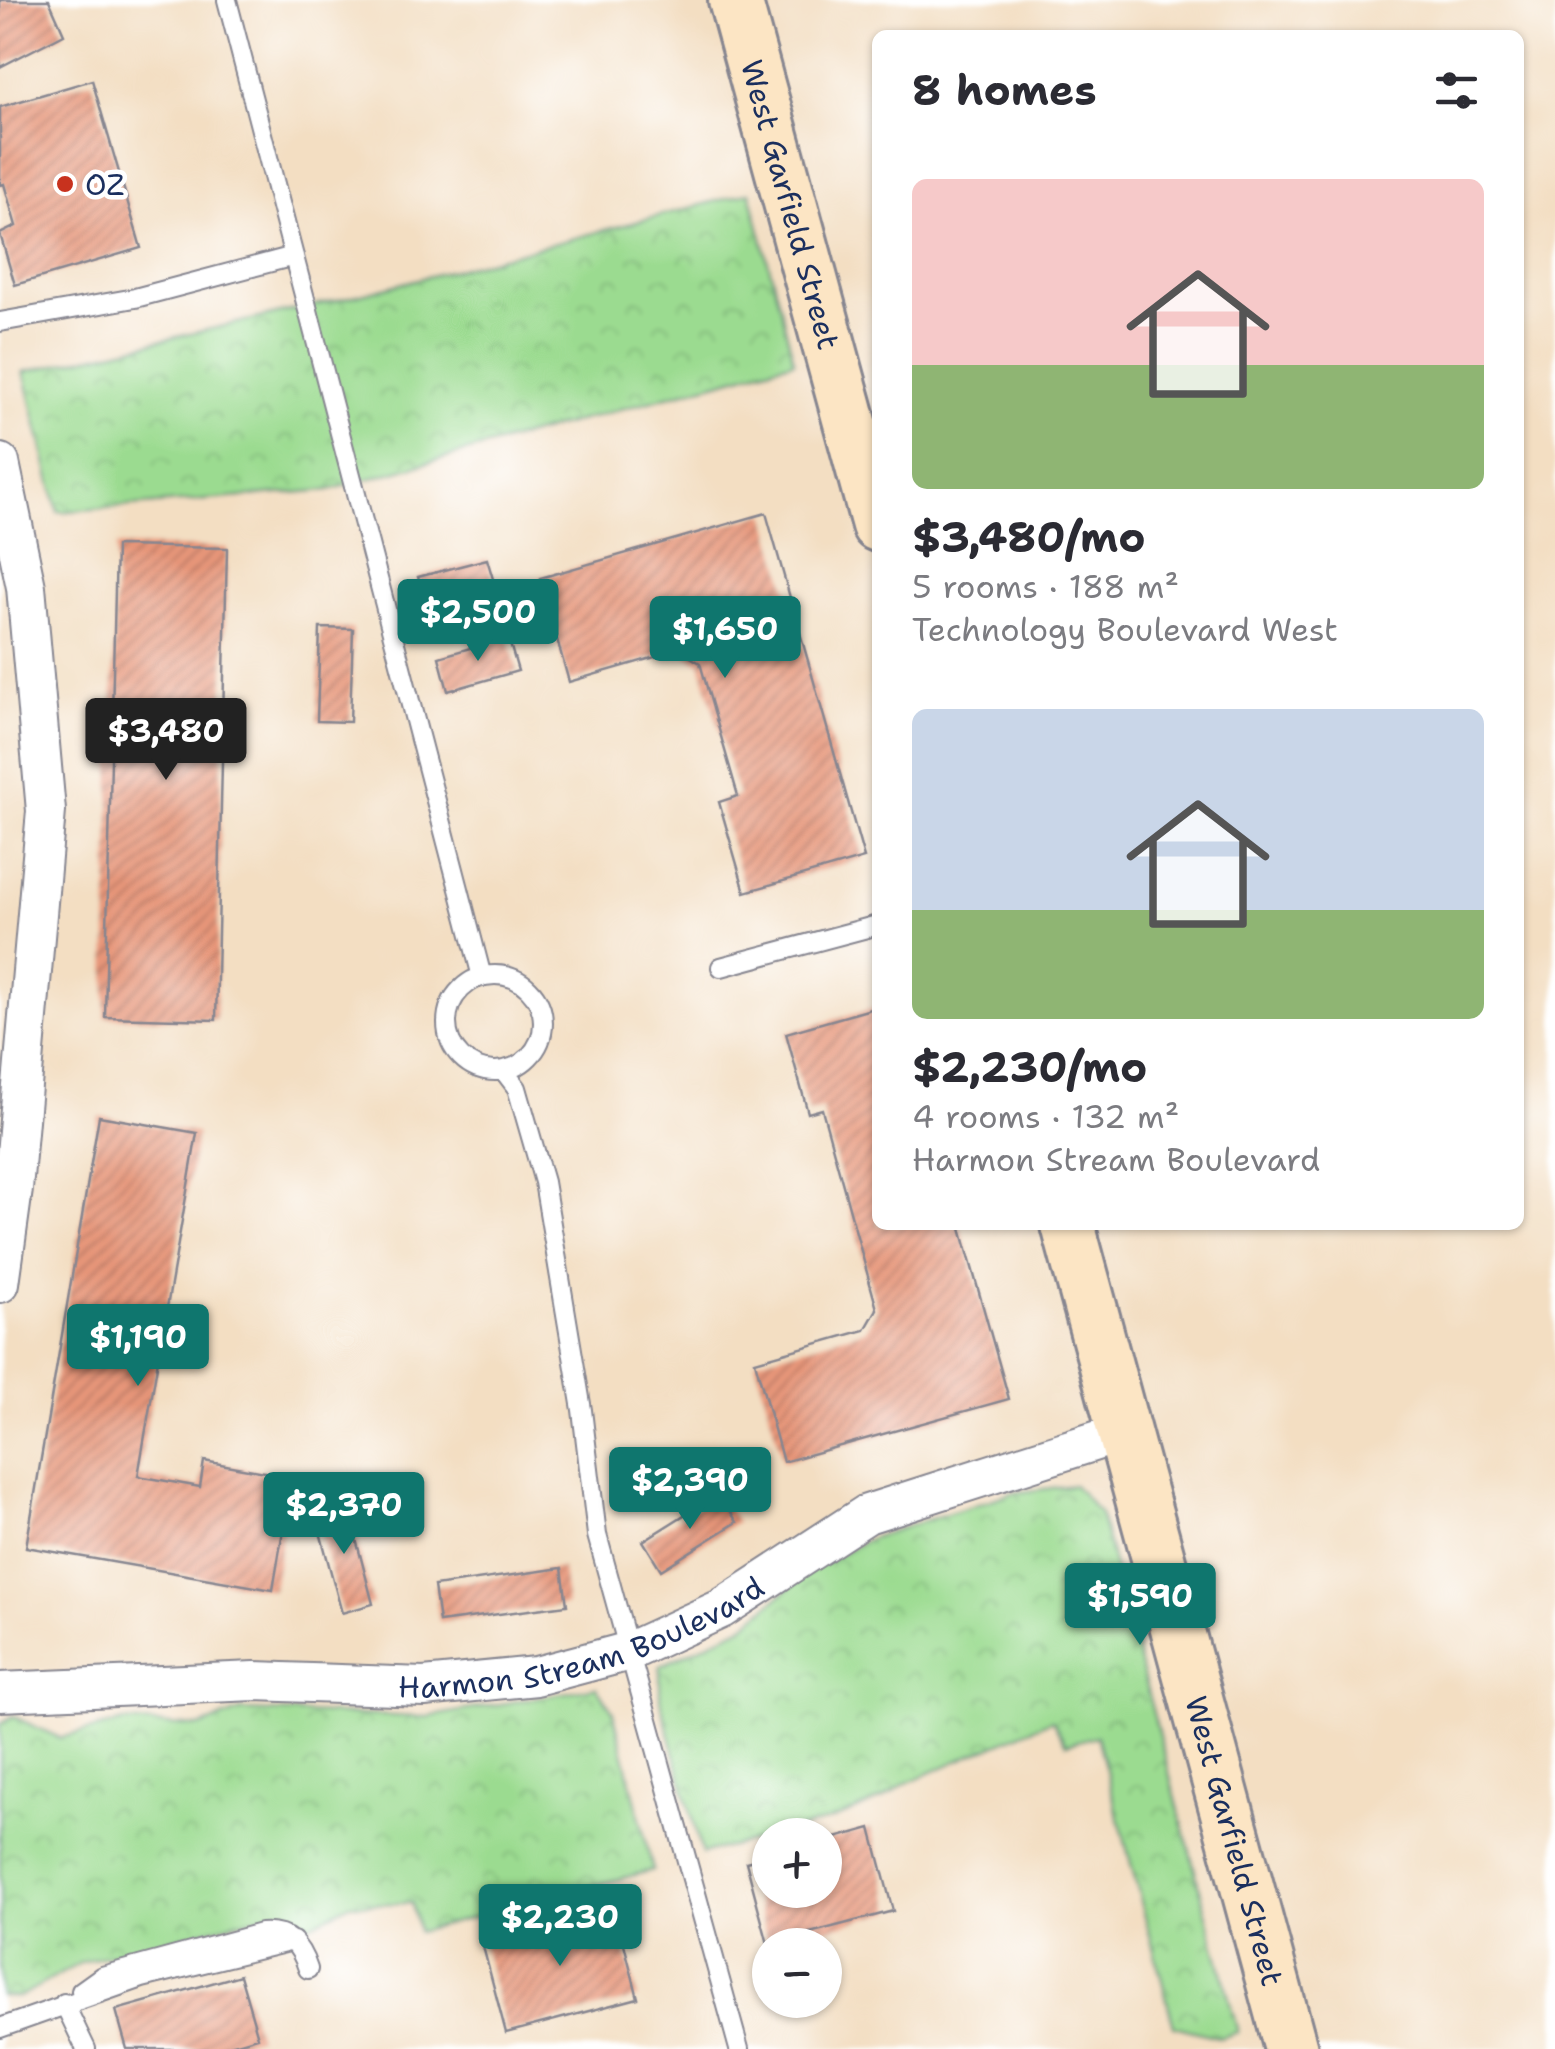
<!DOCTYPE html>
<meta charset="utf-8">
<style>
:root{--surface:#fff;--page:#f2f2f3;--text:#2b2b33;--muted:#7c7c81;--accent:#0f766e}
body{margin:0;font-family:"Shantell Sans",sans-serif;background:var(--page);color:var(--text);height:100vh;display:flex;flex-direction:column;font-size:38px;white-space:nowrap}
*{box-sizing:border-box;margin:0}
p{font-size:32px;color:var(--muted)}
.icon{flex:none;width:55px;height:55px;fill:none;stroke:currentColor;stroke-width:2;stroke-linecap:round;stroke-linejoin:round}
.map{position:relative;flex:1;overflow:hidden}
.drawer{position:absolute;left:872px;top:30px;width:652px;height:1200px;display:flex;flex-direction:column;background:var(--surface);border-radius:15px;box-shadow:0 2px 8px #0004}
.drawer>*{flex:none}
.buttons{position:absolute;left:752px;top:1818px;display:grid;gap:20px}
.buttons a{display:grid;place-items:center;width:90px;height:90px;border-radius:50%;background:var(--surface);box-shadow:0 2px 8px #0004;font-size:50px}
.price{position:absolute;translate:-50% -85px;padding:0 22px;border-radius:10px;background:var(--accent);color:#fff;font-size:32px;line-height:65px;filter:drop-shadow(0 2px 5px #0008)}
.price::after{content:'';position:absolute;left:50%;top:60px;width:30px;height:22px;margin-left:-15px;background:inherit;clip-path:polygon(0 0,100% 0,50% 100%)}
.price.selected{background:#222;color:#fff}
ul{padding:0;list-style:none}
li{display:grid;align-content:center;gap:20px;height:530px;padding:0 40px}
li span{display:grid;place-items:center;height:310px;border-radius:15px;color:#555}
li>.icon{margin-inline-start:auto}
span .icon{width:180px;height:180px;fill:#fffc;stroke-width:1}
li b{font-size:42px}
h2{display:flex;justify-content:space-between;align-items:center;height:120px;padding:0 40px;font-size:42px}
.map>svg:first-child{display:block}
.park{fill:url(#park-crowns);stroke:#5b8577;stroke-width:2.5}
.building{fill:url(#building-hatch)}
.lines{fill:none;stroke-linecap:round;stroke-linejoin:round}
.lane-casing{stroke:#878690;stroke-width:22}
.street-casing{stroke:#878690;stroke-width:42}
.secondary-casing{stroke:#878690;stroke-width:58}
.lane{stroke:#fff;stroke-width:18}
.street{stroke:#fff;stroke-width:38}
.secondary{stroke:#fce5c4;stroke-width:52}
.poi-dot{fill:#c8321e;stroke:#fff;stroke-width:4}
.labels{text-anchor:middle;dominant-baseline:central;stroke-width:9;stroke-linejoin:round;paint-order:stroke}
.poi-label{font-size:30px;fill:#1b2f5e;stroke:#fff;text-anchor:start}
.street-label{font-size:30px;fill:#1b2f5e;stroke:#fff}
</style>
<div class="map">
<svg width="1555" height="2049" viewBox="0 0 1555 2049">
<defs>
<pattern id="park-crowns" width="20" height="18" patternUnits="userSpaceOnUse" patternTransform="scale(2.5)"><rect width="20" height="18" fill="#9bdb90"/><path d="M2 6a3 3 0 1 1 6 0M12 15a3 3 0 1 1 6 0" fill="none" stroke="#85bc7f"/></pattern>
<pattern id="building-hatch" width="6" height="6" patternUnits="userSpaceOnUse" patternTransform="scale(2.5)"><rect width="6" height="6" fill="#e79679"/><path d="M-1 1l2-2M0 6l6-6M5 7l2-2" fill="none" stroke="#ba7b66"/></pattern>
</defs>
<rect width="100%" height="100%" fill="#fff"/>
<filter id="ink" filterUnits="userSpaceOnUse"><feTurbulence type="fractalNoise" baseFrequency=".01" numOctaves="2"/><feDisplacementMap in="SourceGraphic" scale="20" xChannelSelector="R" yChannelSelector="G"/><feConvolveMatrix kernelMatrix="1 2 1 2 8 2 1 2 1" color-interpolation-filters="sRGB"/></filter>
<filter id="wash" filterUnits="userSpaceOnUse"><feTurbulence type="fractalNoise" baseFrequency=".0048" numOctaves="4" result="noise"/><feDisplacementMap in="SourceGraphic" scale="40" xChannelSelector="R" yChannelSelector="G"/><feGaussianBlur stdDeviation="2.25" result="paint"/><feColorMatrix in="noise" values="0 0 0 0 0 0 0 0 0 0 0 0 0 0 0 0 0 1.4 0 .05"/><feComposite in="paint" operator="in"/></filter>
<g filter="url(#wash)">
<rect width="100%" height="100%" fill="#f3dec2"/>
<!-- park -->
<path class="park" d="M750,192l44,169 -465,129 -271,22 -34,-140 322,-74z
M1074,1485l26,29 138,518 -17,6 -47,-12 -77,-290 -31,8 -14,-24 -148,64c-38,34 -150,56 -202,70l-42,-154v-34l83,-40 72,-59 56,-29 141,-45z
M596,1687l17,24 40,159 -235,62 -6,-29 -62,1 -44,23 -32,-14 -192,49 -63,35 -19,-1v-272l12,-8 48,22 64,-16 75,5 42,-16 186,6z"/>
<g id="blocks">
<!-- building -->
<path class="building" d="M0,0h49l15,34 -64,33z
M92,80l49,168 -126,37 -15,-51 16,-8 -12,-42 -4,1v-78z
M766,513l98,345 -119,34 -26,-90 19,-6 -38,-133 -21,-13 -110,32 -29,-104z
M116,546l111,2 -11,472 -111,-3z
M487,559l9,30 -70,19 -8,-31z
M320,628l33,1 -3,93 -33,-1z
M508,637l10,34 -70,20 -9,-34z
M878,1007v218h82l49,174 -226,63 -28,-101 110,-31 12,-21 -55,-200 -14,4 -22,-80z
M99,1116l98,17 -59,343 62,11 4,-26 88,16 -19,113 -247,-43z
M719,1493l18,29 -76,48 -18,-29z
M346,1501l27,103 -31,9 -28,-103z
M562,1568l5,37 -128,17 -5,-36z
M871,1828l22,83 -125,33 -22,-82 24,-6v34h55v-49z
M614,1905l24,93 -132,35 -25,-94z
M240,1975l18,62 -42,12h-89l-11,-39z"/>
</g>
</g>
<g filter="url(#ink)">
<use href="#blocks" fill-opacity="0" stroke="#878690" stroke-width="2.5"/>
<g class="lines">
<defs>
<path id="lane" d="M227,0l255,977
M0,322l135,-24 159,-42
M721,967l157,-42
M447 1023a48 48 0 1 1 96 0a48 48 0 1 1-96 0Z
M504,1071l13,17 27,94 38,228 15,125 142,514
M81,1991l21,-15 159,-43c27,-2 39,11 47,36
M64,2003l22,46
M0,2028l142,-50 151,-37"/>
<g id="street">
<path d="M0,463l26,124 20,224 -33,378 -13,94"/>
<path id="s1" d="M0,1692l255,-11 169,6 112,-11 94,-25 91,-42 146,-95 257,-82"/>
</g>
<g id="secondary">
<path id="s2" d="M735,0l143,525"/>
<path id="s3" d="M1068,1225l223,824"/>
</g>
</defs>
<!-- lane casing -->
<use href="#lane" class="lane-casing"/>
<!-- street casing -->
<use href="#street" class="street-casing"/>
<!-- secondary casing -->
<use href="#secondary" class="secondary-casing"/>
<!-- lane -->
<use href="#lane" class="lane"/>
<!-- street -->
<use href="#street" class="street"/>
<!-- secondary -->
<use href="#secondary" class="secondary"/>
</g>
</g>
<!-- markers -->
<circle class="poi-dot" cx="65" cy="184" r="10"/>
<g class="labels">
<!-- poi labels -->
<g class="poi-label">
<text x="85" y="184">OZ</text>
</g>
<!-- street labels -->
<g class="street-label">
<text stroke="none"><textPath href="#s2" startOffset="212">West Garfield Street</textPath></text>
<text stroke="none"><textPath href="#s1" startOffset="590">Harmon Stream Boulevard</textPath></text>
<text stroke="none"><textPath href="#s3" startOffset="638">West Garfield Street</textPath></text>
</g>
</g>
</svg>
<div class="buttons">
<a>+</a>
<a>−</a>
</div>
<b class="price" style="left:478px;top:664px">$2,500</b>
<b class="price" style="left:725px;top:681px">$1,650</b>
<b class="price selected" style="left:166px;top:783px">$3,480</b>
<b class="price" style="left:138px;top:1389px">$1,190</b>
<b class="price" style="left:690px;top:1532px">$2,390</b>
<b class="price" style="left:344px;top:1557px">$2,370</b>
<b class="price" style="left:1140px;top:1648px">$1,590</b>
<b class="price" style="left:560px;top:1969px">$2,230</b>
<section class="drawer">
<h2>8 homes<svg class="icon" aria-label="filters" viewBox="0 0 24 24"><path d="M4 7h16M4 17h16"/><circle cx="9" cy="7" r="2"/><circle cx="15" cy="17" r="2"/></svg></h2>
<ul>
<li><span style="background:linear-gradient(#f6c9c9 60%,#8fb573 0)"><svg class="icon" aria-label="home" viewBox="0 0 24 24"><path d="M3 11l9-7 9 7M6 9v11h12V9"/></svg></span><div><b>$3,480/mo</b><p>5 rooms · 188 m²</p><p>Technology Boulevard West</p></div></li>
<li><span style="background:linear-gradient(#c9d6e8 65%,#8fb573 0)"><svg class="icon" aria-label="home" viewBox="0 0 24 24"><path d="M3 11l9-7 9 7M6 9v11h12V9"/></svg></span><div><b>$2,230/mo</b><p>4 rooms · 132 m²</p><p>Harmon Stream Boulevard</p></div></li>
</ul>
</section>
</div>
